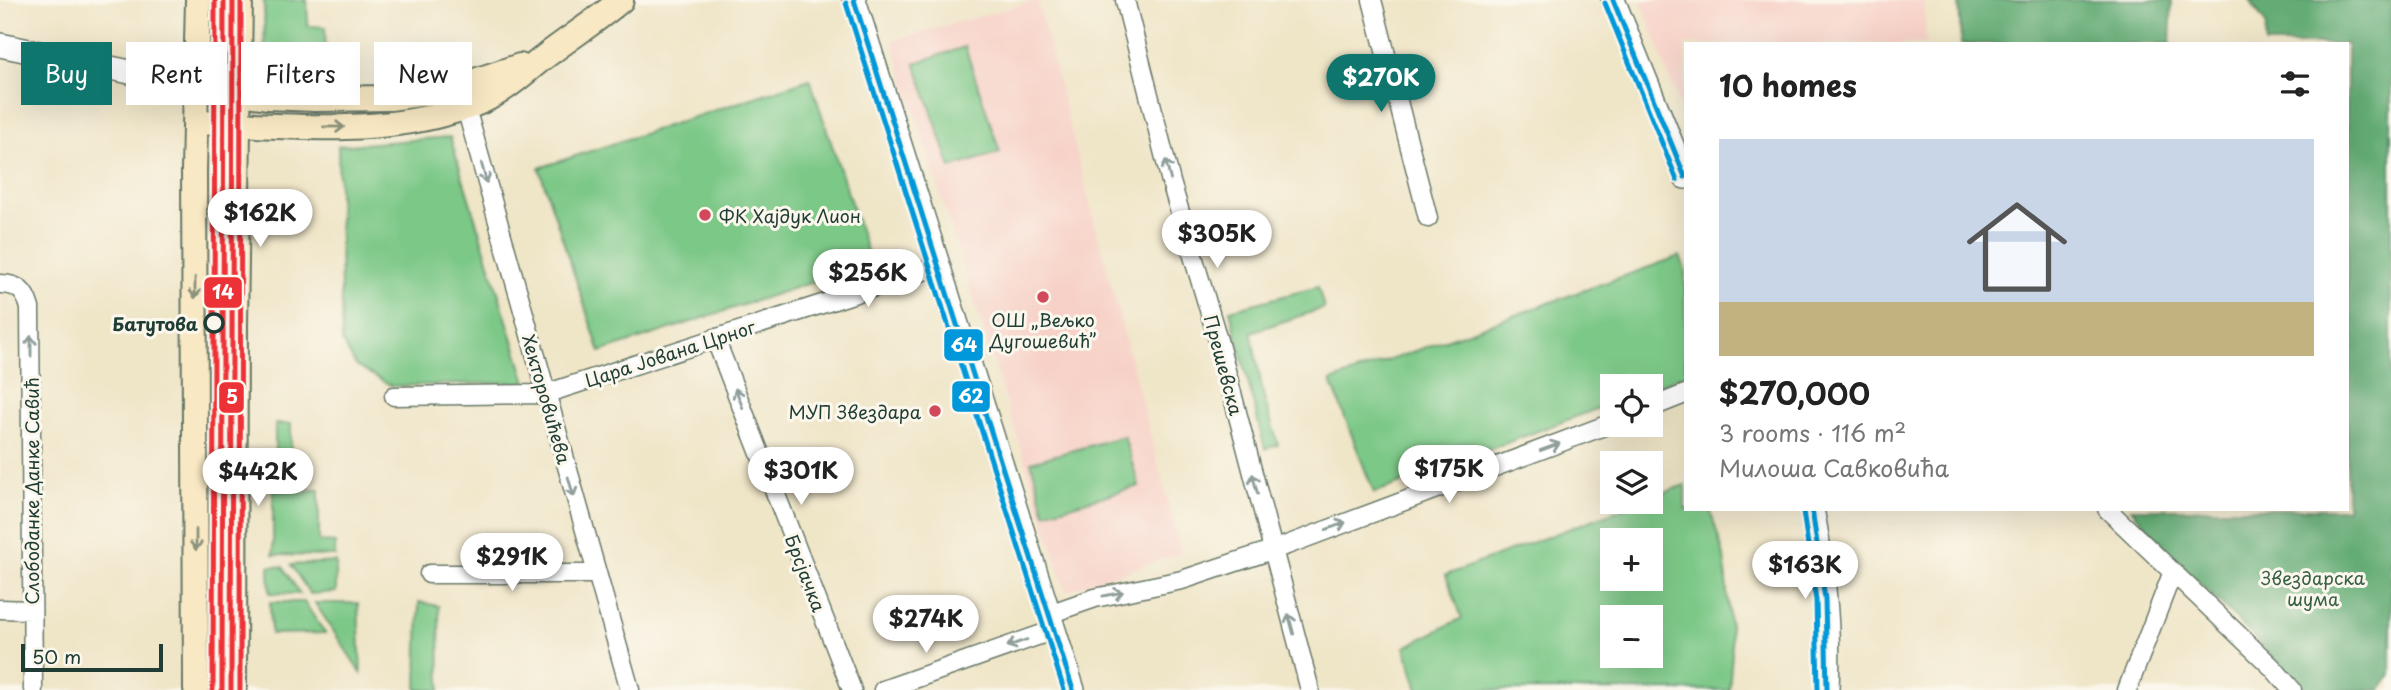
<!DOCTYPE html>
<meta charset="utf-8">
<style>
:root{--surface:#fff;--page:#f6f6f6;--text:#222;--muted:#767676;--accent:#0f766e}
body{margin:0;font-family:"Playpen Sans",sans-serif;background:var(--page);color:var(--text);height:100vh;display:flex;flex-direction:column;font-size:26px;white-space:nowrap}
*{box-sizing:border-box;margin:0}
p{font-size:23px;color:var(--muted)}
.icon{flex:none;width:38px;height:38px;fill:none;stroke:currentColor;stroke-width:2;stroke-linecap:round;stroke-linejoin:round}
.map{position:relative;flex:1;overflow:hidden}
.drawer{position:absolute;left:1684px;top:42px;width:665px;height:469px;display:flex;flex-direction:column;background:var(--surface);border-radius:0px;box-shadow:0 7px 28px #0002}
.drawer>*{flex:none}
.banner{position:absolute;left:21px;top:42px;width:665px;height:63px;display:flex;gap:14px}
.buttons{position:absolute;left:1600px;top:374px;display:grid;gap:14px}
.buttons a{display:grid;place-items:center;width:63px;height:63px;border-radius:0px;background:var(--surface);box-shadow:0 7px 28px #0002;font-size:35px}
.scale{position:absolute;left:21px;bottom:18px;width:142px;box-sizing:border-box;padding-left:7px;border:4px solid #1f3d34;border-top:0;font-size:19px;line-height:24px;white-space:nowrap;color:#1f3d34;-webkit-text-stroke:5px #fbf7ec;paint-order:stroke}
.price{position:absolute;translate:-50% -60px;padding:0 16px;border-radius:24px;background:#fff;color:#222;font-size:23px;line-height:46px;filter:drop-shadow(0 2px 4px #0008)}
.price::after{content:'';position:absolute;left:50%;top:42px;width:21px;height:16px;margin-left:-10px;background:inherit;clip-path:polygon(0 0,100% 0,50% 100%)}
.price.current{background:var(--accent);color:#fff}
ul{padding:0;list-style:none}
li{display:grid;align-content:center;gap:14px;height:371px;padding:0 35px}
li span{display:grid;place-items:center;height:217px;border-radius:0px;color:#555}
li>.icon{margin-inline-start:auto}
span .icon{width:126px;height:126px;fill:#fffc;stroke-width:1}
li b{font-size:30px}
h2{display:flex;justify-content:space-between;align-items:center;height:84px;padding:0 35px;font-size:30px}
.pill{padding:0 24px;border-radius:0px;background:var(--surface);box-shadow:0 7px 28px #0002;font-size:24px;line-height:63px}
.pill.current{background:var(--accent);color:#fff}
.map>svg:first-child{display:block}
.built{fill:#f7d1c7}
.green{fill:#7bc887;stroke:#4d825e;stroke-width:2;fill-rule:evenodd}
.forest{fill:#64ac74;stroke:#427454;stroke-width:2}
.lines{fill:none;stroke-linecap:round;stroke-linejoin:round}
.minor-casing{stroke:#687867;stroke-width:21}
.tertiary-casing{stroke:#687867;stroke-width:26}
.secondary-casing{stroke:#687867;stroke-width:28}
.minor{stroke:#fff;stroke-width:18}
.tertiary{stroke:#fff;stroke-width:23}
.secondary{stroke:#f8e8c3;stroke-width:24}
.bus-1-casing{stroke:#fbf7ec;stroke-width:10}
.bus-2-casing{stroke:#fbf7ec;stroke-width:10}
.bus-1{stroke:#0098da;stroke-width:5}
.bus-2{stroke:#0098da;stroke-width:5}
.tram-1-casing{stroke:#fbf7ec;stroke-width:10}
.tram-2-casing{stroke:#fbf7ec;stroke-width:10}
.tram-3-casing{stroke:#fbf7ec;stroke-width:10}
.tram-4-casing{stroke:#fbf7ec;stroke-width:10}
.tram-1{stroke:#ed3237;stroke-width:5}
.tram-2{stroke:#ed3237;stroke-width:5}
.tram-3{stroke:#ed3237;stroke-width:5}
.tram-4{stroke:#ed3237;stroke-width:5}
.oneway{stroke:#8c927c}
.oneway2{stroke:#8f9e9a}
.poi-dot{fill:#d1495b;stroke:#fbf7ec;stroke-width:2.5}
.stop-dot{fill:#fbf7ec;stroke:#1f3d34;stroke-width:3.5}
.labels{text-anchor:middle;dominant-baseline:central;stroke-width:6;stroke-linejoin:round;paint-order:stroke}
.poi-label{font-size:18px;fill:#1f3d34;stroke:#fbf7ec;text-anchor:start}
.stop-label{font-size:18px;font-weight:bold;fill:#1f3d34;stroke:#fbf7ec;text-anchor:end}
.street-label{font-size:18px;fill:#1f3d34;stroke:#fbf7ec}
.park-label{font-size:18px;fill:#366049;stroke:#fbf7ec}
.line-badge{stroke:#fbf7ec;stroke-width:2.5}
.badge-label{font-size:19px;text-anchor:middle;font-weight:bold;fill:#fff}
</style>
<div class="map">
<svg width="2391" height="690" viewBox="0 0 2391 690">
<rect width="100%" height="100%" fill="#fbf7ec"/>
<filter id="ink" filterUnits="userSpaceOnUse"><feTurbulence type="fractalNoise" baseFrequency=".0143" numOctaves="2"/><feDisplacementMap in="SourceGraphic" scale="14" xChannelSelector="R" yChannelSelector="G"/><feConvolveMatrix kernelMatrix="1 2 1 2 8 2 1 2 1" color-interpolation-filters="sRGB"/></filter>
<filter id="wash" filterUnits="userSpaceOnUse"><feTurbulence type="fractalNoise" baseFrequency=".00686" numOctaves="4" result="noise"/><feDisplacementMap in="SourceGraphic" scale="28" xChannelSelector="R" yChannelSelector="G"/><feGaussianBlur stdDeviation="1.57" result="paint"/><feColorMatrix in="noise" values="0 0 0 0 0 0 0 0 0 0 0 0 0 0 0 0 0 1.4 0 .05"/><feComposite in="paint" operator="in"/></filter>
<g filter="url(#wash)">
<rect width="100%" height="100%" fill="#efe5c7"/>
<!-- built -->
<path class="built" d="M1037,0l144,553 -115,38 -174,-550z
M1641,0h283l2,44h-241v76z"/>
<!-- green -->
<path class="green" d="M264,0h43l1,26 17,1 1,38 -61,1z
M965,47l35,105 -49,16 -36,-105z
M810,79l61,184 -271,89 -61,-184z
M450,137l76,245 -134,4 -36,-20 -14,-25 -4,-195z
M1680,256l5,13v106l-35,13 -38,-1v16l-238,90 -43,-112z
M1318,287l6,21 -73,24 13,66 14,47 -13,4 -35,-139z
M275,424h16v54h-16z
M1124,436l15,50 -94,27 -14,-51z
M1685,485v24h25l14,47 8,97 -3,37h-311l-13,-43 57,-29 -16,-43 194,-73h10v-4zM1612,541h38v38h-38zM1612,618h38v38h-38z
M273,490h46v52l16,1v13l-62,-1z
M336,562v30l-26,2 -19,-29z
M269,566l14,1 17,27 -30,-1z
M270,602h34l21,31 -54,1z
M419,602l20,4 1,84h-23z
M315,603h43l3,70z"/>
<!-- forest -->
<path class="forest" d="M1959,0h213l-2,44h-209z
M2250,0h141v674l-10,16h-75l-125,-126 -50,-55h216v-465h-82l1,-20z"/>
</g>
<g filter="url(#ink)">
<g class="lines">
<defs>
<path id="minor" d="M1125,0l46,182 47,158 92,350
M1372,0l56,218
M466,108l164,582
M0,284c18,0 25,7 30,24l3,382
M715,338l137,352
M394,396l151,-2 394,-128
M1650,408l35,-14
M2107,509l166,159 19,22
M429,574h166
M0,609l31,1
M1049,614l46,-16 87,-18 105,-35 325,-122
M883,690l171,-60
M2127,690l45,-116"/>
<path id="tertiary" d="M854,0l219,690
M1613,0l72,177
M0,45l197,41
M1812,509c12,61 18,119 15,181"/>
<path id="secondary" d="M197,86l70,11 48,2 75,-1 58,-8 72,-24
M196,122c83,3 170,14 251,-9 15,-4 31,-9 45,-17 19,-10 34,-25 51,-38 26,-20 53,-37 78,-58
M196,690l-2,-520 4,-170
M234,690l1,-364 5,-326"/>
</defs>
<!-- minor casing -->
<use href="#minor" class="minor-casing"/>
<!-- tertiary casing -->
<use href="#tertiary" class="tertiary-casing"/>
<!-- secondary casing -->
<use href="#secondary" class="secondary-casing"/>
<!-- minor -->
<use href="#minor" class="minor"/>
<!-- tertiary -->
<use href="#tertiary" class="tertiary"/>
<!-- secondary -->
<use href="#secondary" class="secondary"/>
<defs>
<path id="bus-1" d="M854,0l219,690
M1613,0l72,177
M1812,509l13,90 2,91"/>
<path id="bus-2" d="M846,3l218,687
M1605,3l72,177
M1803,511l13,89 2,90"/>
</defs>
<!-- bus-1 casing -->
<use href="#bus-1" class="bus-1-casing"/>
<!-- bus-2 casing -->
<use href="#bus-2" class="bus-2-casing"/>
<!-- bus-1 -->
<use href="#bus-1" class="bus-1"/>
<!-- bus-2 -->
<use href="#bus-2" class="bus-2"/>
<defs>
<path id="tram-1" d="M222,690l2,-690"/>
<path id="tram-2" d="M231,690l2,-690"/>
<path id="tram-3" d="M213,690l2,-690"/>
<path id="tram-4" d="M240,690l1,-690"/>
</defs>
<!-- tram-1 casing -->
<use href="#tram-1" class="tram-1-casing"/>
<!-- tram-2 casing -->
<use href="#tram-2" class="tram-2-casing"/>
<!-- tram-3 casing -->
<use href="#tram-3" class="tram-3-casing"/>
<!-- tram-4 casing -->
<use href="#tram-4" class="tram-4-casing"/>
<!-- tram-1 -->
<use href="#tram-1" class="tram-1"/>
<!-- tram-2 -->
<use href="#tram-2" class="tram-2"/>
<!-- tram-3 -->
<use href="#tram-3" class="tram-3"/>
<!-- tram-4 -->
<use href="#tram-4" class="tram-4"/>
</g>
<!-- one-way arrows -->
<defs><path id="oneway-shaft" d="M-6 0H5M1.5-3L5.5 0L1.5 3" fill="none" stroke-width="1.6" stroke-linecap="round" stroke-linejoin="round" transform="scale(1.75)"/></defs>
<g class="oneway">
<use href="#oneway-shaft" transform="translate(334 127) rotate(1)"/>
<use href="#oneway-shaft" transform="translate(195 288) rotate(90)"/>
<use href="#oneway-shaft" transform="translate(196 540) rotate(90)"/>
</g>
<g class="oneway2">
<use href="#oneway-shaft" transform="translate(1168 170) rotate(-104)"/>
<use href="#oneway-shaft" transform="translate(484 173) rotate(75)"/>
<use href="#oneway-shaft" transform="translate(31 346) rotate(-90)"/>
<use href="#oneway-shaft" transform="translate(739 398) rotate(-111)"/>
<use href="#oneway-shaft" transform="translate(1550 447) rotate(-20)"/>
<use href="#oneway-shaft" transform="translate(1255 484) rotate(-105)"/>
<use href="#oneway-shaft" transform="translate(571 487) rotate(74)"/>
<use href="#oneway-shaft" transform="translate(1336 526) rotate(-20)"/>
<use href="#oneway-shaft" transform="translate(1113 594) rotate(-11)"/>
<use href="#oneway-shaft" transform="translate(1291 624) rotate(-105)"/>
<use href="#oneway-shaft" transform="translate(1017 643) rotate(161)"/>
</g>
</g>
<!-- markers -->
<g class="poi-dot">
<circle cx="705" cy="215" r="7"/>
<circle cx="1043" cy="297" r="7"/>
<circle cx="935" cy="411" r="7"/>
</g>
<circle class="stop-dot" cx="214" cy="323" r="9"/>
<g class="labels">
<!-- poi labels -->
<g class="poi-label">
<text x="719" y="215">ФК Хајдук Лион</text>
<text x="1043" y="319" text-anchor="middle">ОШ „Вељко<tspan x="1043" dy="21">Дугошевић”</tspan></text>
<text x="921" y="411" text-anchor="end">МУП Звездара</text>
</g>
<!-- stop labels -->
<g class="stop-label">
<text x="198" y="323">Батутова</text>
</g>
<!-- street labels -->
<g class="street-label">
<text transform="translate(670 353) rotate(-18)">Цара Јована Црног</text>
<text transform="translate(1224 365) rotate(75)">Прешевска</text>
<text transform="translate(547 399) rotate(74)">Хекторовићева</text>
<text transform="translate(31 491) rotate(-90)">Слободанке Данке Савић</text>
<text transform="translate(806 573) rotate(69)">Брсјачка</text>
</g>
<!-- park labels -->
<g class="park-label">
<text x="2313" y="577">Звездарска<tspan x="2313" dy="21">шума</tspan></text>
</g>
</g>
<g class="line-badge">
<rect x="203" y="276" width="40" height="33" rx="7" fill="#ed3237"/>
<rect x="943" y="328" width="41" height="34" rx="7" fill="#0098da"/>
<rect x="951" y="380" width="40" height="33" rx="7" fill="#0098da"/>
<rect x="218" y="381" width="27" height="33" rx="7" fill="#ed3237"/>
</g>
<g class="badge-label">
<text x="223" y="299">14</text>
<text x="964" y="352">64</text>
<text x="971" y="403">62</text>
<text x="232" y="404">5</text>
</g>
</svg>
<div class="buttons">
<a><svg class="icon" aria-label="locate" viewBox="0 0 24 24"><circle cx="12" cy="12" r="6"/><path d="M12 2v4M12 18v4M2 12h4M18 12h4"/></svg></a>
<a><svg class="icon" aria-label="layers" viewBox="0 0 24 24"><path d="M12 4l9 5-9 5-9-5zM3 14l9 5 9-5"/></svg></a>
<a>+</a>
<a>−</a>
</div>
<div class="scale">50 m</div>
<b class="price current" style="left:1381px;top:114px">$270K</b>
<b class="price" style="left:260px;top:249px">$162K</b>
<b class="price" style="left:1217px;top:270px">$305K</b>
<b class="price" style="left:868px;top:309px">$256K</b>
<b class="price" style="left:1449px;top:505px">$175K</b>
<b class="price" style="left:801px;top:507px">$301K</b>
<b class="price" style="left:258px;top:508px">$442K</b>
<b class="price" style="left:512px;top:593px">$291K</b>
<b class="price" style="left:1805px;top:601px">$163K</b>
<b class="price" style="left:926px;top:655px">$274K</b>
<div class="banner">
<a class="pill current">Buy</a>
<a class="pill">Rent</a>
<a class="pill">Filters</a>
<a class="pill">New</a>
</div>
<section class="drawer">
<h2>10 homes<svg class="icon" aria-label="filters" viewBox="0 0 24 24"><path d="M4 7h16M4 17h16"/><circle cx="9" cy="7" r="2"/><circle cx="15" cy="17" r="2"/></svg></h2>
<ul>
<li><span style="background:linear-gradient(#c9d6e8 75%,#c2b280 0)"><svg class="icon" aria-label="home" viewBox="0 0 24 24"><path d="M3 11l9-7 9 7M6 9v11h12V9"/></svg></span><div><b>$270,000</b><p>3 rooms · 116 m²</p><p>Милоша Савковића</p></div></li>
</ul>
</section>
</div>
